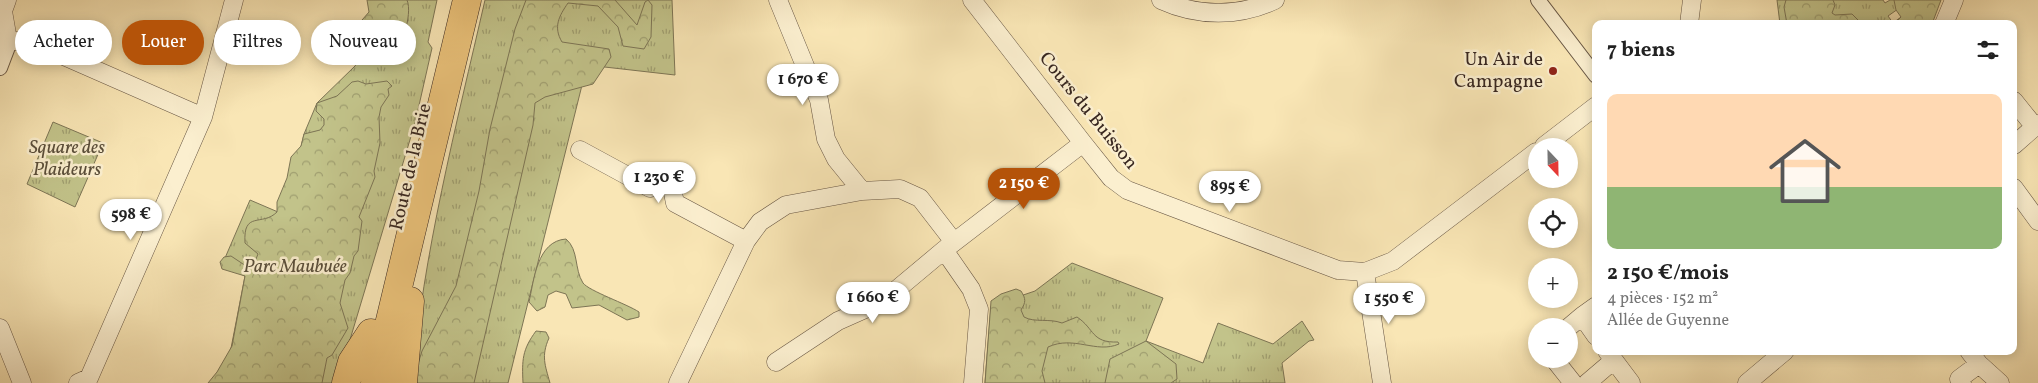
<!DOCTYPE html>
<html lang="fr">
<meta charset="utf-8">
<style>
:root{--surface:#fff;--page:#f6f6f6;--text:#222;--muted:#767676;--line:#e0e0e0;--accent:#b45309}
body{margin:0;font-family:Vollkorn,serif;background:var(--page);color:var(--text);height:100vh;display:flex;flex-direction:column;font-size:19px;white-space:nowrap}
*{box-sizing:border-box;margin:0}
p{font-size:16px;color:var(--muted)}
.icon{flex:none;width:28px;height:28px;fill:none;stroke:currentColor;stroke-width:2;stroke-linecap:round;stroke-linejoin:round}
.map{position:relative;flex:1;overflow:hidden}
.details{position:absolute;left:1592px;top:20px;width:425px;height:335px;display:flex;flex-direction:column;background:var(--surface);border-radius:10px;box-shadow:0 2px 12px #0003}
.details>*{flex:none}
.guide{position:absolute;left:15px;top:20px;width:475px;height:45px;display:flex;gap:10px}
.needle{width:32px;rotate:158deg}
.fabs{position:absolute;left:1528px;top:138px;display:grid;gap:10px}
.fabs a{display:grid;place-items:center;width:50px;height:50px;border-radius:50%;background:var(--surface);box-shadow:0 2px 12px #0003;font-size:25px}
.price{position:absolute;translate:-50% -42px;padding:0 11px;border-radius:18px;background:#fff;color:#222;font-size:16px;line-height:32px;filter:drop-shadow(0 1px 2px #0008)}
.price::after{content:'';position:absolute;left:50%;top:30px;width:15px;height:11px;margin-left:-8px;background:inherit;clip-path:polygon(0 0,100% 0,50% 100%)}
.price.selected{background:var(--accent);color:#fff}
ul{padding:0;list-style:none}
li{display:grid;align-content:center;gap:10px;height:265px;padding:0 15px}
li+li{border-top:1px solid var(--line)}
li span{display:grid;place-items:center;height:155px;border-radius:10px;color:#555}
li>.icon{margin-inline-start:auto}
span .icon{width:90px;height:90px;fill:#fffc;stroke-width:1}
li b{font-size:21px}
h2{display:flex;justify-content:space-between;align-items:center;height:60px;padding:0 15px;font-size:21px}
.pill{padding:0 18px;border-radius:22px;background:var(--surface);box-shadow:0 2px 12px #0003;font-size:18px;line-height:45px}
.pill.selected{background:var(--accent);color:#fff}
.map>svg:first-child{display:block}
.grass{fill:url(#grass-tufts);stroke:#7d7555}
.forest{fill:url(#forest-crowns);stroke:#7d7555}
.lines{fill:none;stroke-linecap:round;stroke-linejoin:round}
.pedestrian-casing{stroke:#685745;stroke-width:16}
.minor-casing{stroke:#685745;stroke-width:19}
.trunk-casing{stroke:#382720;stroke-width:29}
.pedestrian{stroke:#fbefcf;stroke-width:14}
.minor{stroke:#fbefcf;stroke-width:18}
.trunk{stroke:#ecc37a;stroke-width:28}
.poi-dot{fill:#8f2418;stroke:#fbefcf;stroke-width:2}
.labels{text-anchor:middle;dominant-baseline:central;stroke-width:5;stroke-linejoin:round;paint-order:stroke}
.poi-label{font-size:19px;fill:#382720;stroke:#fbefcf;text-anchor:end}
.street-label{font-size:19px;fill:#382720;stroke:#fbefcf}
.park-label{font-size:19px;font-style:italic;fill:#5a4e3a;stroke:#fbefcf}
</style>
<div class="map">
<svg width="2038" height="383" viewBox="0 0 2038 383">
<defs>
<pattern id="grass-tufts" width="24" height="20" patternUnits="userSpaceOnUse" patternTransform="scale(1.25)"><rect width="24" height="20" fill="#c2c38a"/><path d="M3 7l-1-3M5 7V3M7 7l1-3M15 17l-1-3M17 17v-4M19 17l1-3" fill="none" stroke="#9f9e70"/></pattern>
<pattern id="forest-crowns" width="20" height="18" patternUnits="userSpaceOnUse" patternTransform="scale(1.25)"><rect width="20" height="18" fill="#c2c38a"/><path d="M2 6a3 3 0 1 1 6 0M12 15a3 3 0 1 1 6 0" fill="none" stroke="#9f9e70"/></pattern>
</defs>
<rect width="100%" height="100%" fill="#f9e6b5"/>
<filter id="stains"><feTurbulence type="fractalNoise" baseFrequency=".004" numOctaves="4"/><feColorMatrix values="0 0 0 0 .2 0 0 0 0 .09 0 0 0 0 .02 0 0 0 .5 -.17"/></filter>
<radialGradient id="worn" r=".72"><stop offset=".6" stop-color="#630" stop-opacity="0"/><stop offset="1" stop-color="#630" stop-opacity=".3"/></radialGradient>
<!-- grass -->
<path class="grass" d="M381,0h56l-9,42 4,6 -17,75 -78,260h-115l5,-14 18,-93 -23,-11 28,-65 35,15 19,-81 13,-31 38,-37 16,-23z
M485,0h187l3,75 -88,-10 -79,318h-96c11,-130 44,-256 73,-383z
M1777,0h106l2,3 5,-3h8v9l-10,7 5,7 8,-6 18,7h-139z
M53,122l50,21 -28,64 -48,-23z
M1072,263l91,35 -17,43 57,22 15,-40 55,21 29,-23 12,19 -5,1 -27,22 3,20h-300l6,-77 44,-15z"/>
<!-- forest -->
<path class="forest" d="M367,0h40c6,14 -6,54 -20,61l-14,-16 -17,1 -7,-11 20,-23z
M526,0h89l22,25 8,-23 3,-2 4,5 -1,32 -7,12 -21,-3 -5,-19 -20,-21 -30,-3c-9,13 -15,24 -6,39l47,7 2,8 -18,27 -48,13 -10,6 -2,22 -59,258h-62l10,-32 34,-65 23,-95 11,-62 25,-100z
M1786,0h47l2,5 -3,8 3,2 17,-1 10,10h-75l-3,-17z
M1894,0h47l-9,24h-38l7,-7 -5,-7z
M358,81l8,3 21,-3 5,5 -4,3 1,6 -8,12 -2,10 1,26 -6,28 1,6 -16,40 3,4 -4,30 -4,5 -4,17 -5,7 -5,23 8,25 -16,27 -5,3 -5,25h-114l9,-11 15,-26 13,-70 -23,-7 -2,-7 4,-5 7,-1 15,10 8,-2 4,-10 -13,-11c-2,-33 17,-16 32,-31v-10l10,-24 4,-21 10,-11 3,-12 16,-4 4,-5v-6l-8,-8 1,-8 20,-7 15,-14z
M566,239c13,11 8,30 17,44 6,8 44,21 56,29v5l-12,3 -28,-15 -27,3 -6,-14 -10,-3 -8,4 -3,12 -8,4 -8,-9c5,-22 8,-61 37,-63z
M1016,289l5,2c5,8 5,11 0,19l3,7c11,6 25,1 38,6l15,-6c18,12 14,26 41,25l1,2c-23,10 -45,-9 -71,3l-6,24 3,12h-60l6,-82 10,-7z
M536,331l10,1 3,6c-8,18 -4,27 1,45h-27c-1,-23 -1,-33 13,-52z
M1146,341l30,23 1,15 -6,4h-66l5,-24z"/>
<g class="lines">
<defs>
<path id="pedestrian" d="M1538,0l58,76
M0,68l8,-21"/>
<path id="minor" d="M7,0l-4,11 5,29
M778,0l41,100 7,39 10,20 26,32
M972,0l111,143 28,35 16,12 211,80 27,2 28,-11 143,-109
M1161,0c37,17 78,17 114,0
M1689,24l3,-24
M1944,24l10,-24
M0,43c14,-5 27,0 41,3l162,71
M2014,101l21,26
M2014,145l24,-21
M1544,146l52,-40
M580,150l70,38 21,-5 4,20 71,38
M2014,188l24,33
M944,250l27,39 8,20 -6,74
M1365,272l17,111
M1582,316l14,-10
M1569,327l13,-11 14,20
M0,328l22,55
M1607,351l24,32
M1969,351l10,13 21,19
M1554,359l19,24
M776,362l62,-41 45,-20 61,-51 139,-107
M78,383l11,-5 114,-261 31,-117
M678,383l68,-142 14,-19 26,-17 76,-14 38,-2 20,9 34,44
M1587,383l27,-23
M1747,383l38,-32
M1962,383l-3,-4 20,-15"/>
<path id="trunk" d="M346,383l6,-21 19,-29
M375,383l92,-383
M403,383l7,-82"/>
</defs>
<!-- pedestrian casing -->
<use href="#pedestrian" class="pedestrian-casing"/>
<!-- minor casing -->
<use href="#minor" class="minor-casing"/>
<!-- trunk casing -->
<use href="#trunk" class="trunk-casing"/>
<!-- pedestrian -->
<use href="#pedestrian" class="pedestrian"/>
<!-- minor -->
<use href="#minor" class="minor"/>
<!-- trunk -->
<use href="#trunk" class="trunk"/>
</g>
<!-- markers -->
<circle class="poi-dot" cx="1553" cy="71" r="5"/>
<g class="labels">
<!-- poi labels -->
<g class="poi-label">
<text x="1543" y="60">Un Air de<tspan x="1543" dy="22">Campagne</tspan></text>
</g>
<!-- street labels -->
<g class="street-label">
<text transform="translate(1088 111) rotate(51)">Cours du Buisson</text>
<text transform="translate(411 167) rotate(-77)">Route de la Brie</text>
</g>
<!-- park labels -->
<g class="park-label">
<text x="67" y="148">Square des<tspan x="67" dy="22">Plaideurs</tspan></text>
<text x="295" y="267">Parc Maubuée</text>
</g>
</g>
<rect width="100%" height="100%" filter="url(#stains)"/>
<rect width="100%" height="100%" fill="url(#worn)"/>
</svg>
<div class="fabs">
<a><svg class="needle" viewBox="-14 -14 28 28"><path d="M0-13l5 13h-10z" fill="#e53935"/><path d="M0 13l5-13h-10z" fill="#767676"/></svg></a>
<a><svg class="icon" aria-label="locate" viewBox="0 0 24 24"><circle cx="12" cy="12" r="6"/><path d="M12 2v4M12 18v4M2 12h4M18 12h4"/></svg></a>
<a>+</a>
<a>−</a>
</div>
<b class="price" style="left:803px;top:106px">1 670 €</b>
<b class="price" style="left:659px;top:204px">1 230 €</b>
<b class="price selected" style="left:1024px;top:210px">2 150 €</b>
<b class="price" style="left:1230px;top:213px">895 €</b>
<b class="price" style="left:131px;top:241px">598 €</b>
<b class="price" style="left:873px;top:324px">1 660 €</b>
<b class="price" style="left:1389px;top:325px">1 550 €</b>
<div class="guide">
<a class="pill">Acheter</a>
<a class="pill selected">Louer</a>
<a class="pill">Filtres</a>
<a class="pill">Nouveau</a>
</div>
<section class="details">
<h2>7 biens<svg class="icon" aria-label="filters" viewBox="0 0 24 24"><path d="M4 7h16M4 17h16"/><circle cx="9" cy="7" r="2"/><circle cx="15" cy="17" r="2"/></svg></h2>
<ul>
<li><span style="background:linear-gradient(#ffd9b3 60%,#8fb573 0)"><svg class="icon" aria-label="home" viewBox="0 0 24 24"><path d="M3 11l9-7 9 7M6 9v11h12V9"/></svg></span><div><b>2 150 €/mois</b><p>4 pièces · 152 m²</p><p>Allée de Guyenne</p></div></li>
</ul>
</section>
</div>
